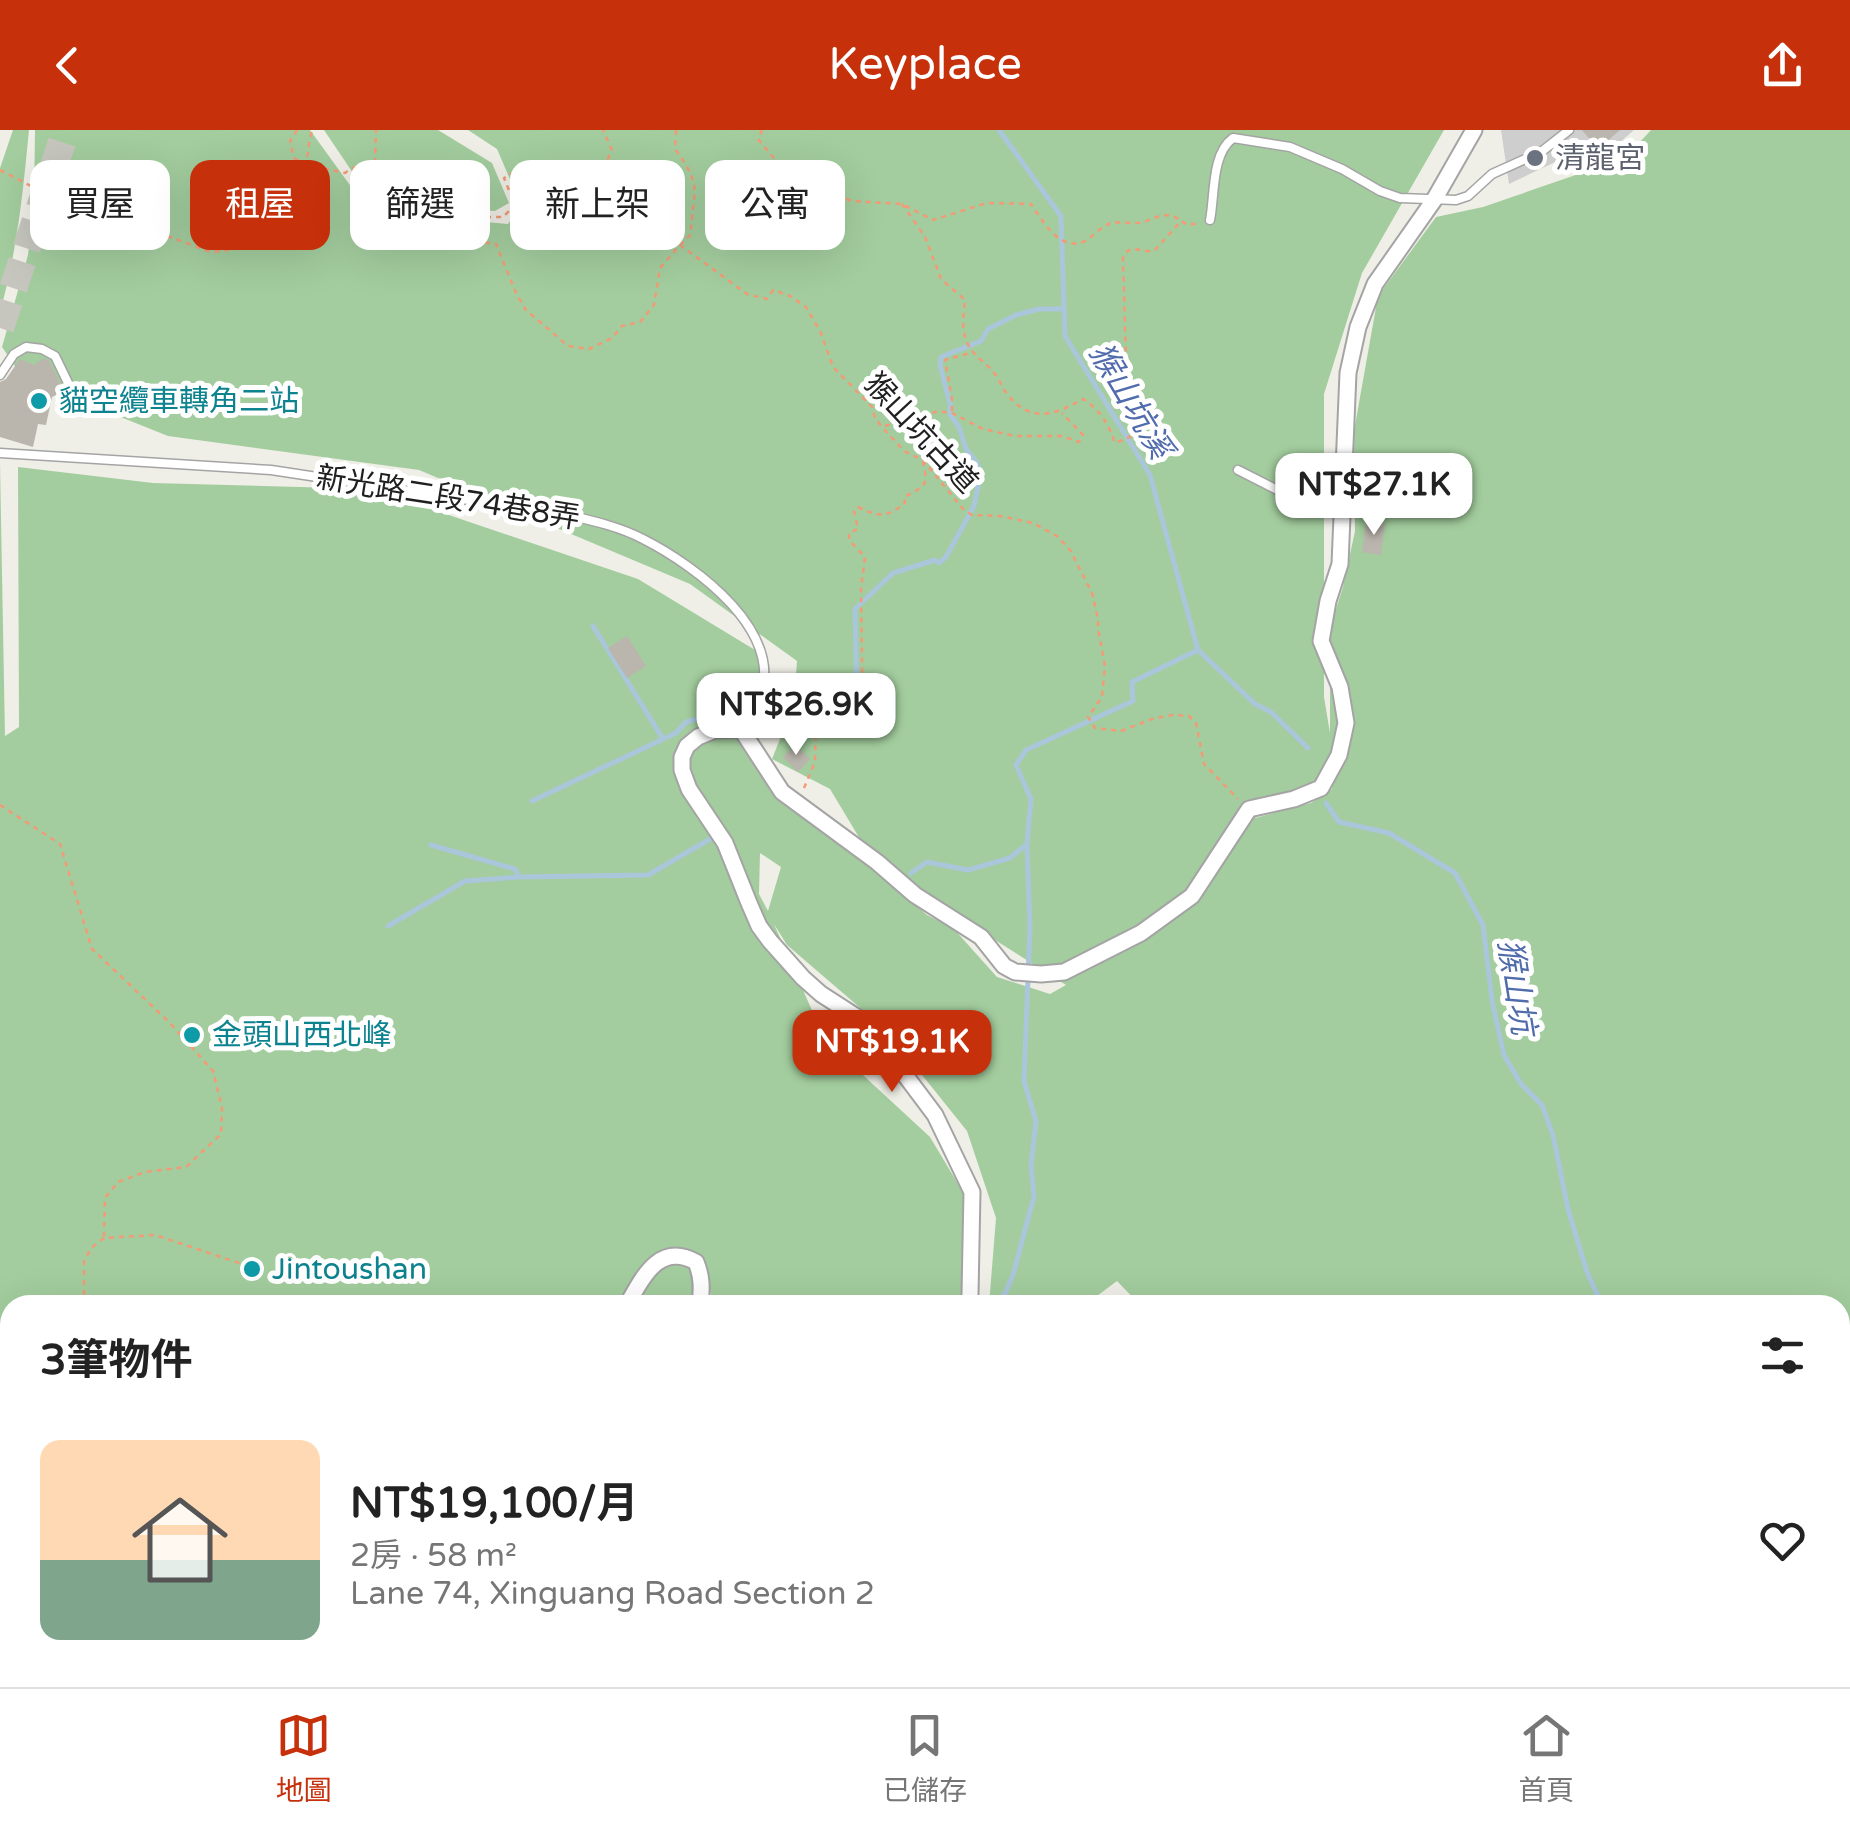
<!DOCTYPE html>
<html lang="zh-TW">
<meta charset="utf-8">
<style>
:root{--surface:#fff;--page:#f2f2f2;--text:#222;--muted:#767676;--line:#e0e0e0;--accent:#c6300b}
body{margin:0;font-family:"Varela Round","Noto Sans TC",sans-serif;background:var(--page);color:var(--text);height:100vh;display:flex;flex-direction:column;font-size:38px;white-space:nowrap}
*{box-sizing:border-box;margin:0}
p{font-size:32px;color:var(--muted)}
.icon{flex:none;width:55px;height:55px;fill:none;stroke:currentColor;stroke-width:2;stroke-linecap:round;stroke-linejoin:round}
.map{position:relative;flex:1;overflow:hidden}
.panel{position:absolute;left:0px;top:1165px;width:1850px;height:392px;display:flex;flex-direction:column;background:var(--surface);border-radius:30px 30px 0 0;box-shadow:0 10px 40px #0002}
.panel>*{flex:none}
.top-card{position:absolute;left:30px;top:30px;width:1000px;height:90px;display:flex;gap:20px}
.price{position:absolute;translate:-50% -85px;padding:0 22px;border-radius:20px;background:#fff;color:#222;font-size:32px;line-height:65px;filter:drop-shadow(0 2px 5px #0008)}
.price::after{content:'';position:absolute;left:50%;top:60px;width:30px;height:22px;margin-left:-15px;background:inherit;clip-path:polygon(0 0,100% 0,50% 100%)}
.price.on{background:var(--accent);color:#fff}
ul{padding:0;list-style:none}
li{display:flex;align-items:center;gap:30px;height:250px;padding:0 40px}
li span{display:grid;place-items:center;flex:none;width:280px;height:200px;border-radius:20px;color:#555}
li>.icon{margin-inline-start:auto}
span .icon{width:120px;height:120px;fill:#fffc;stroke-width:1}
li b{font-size:42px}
h2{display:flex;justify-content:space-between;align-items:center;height:120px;padding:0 40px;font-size:42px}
.tag{padding:0 35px;border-radius:20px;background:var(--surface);box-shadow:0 10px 40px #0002;font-size:35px;line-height:90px}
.tag.on{background:var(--accent);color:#fff}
header{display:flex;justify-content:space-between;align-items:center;height:130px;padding:0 40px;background:var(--accent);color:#fff;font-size:45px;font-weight:600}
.tabs{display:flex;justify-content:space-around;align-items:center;height:140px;border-top:2px solid var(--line);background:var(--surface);font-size:28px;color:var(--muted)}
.tabs a{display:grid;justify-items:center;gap:5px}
.tabs .on{color:var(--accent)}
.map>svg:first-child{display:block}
.religious{fill:#cecece}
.forest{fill:#a3cd9e;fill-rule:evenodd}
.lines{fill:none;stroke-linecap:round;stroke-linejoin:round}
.stream{stroke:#aac6db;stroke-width:5}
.building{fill:#bab5ad}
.highway-tunnel{stroke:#c6c6bf;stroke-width:28;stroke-dasharray:28 14;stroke-linecap:butt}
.lane-casing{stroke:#a4a4a4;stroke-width:11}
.street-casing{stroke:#a4a4a4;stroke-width:19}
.path{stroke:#f39b76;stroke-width:2.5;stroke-dasharray:5 5;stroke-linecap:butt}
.lane{stroke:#fff;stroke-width:8}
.street{stroke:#fff;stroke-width:15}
.worship-dot{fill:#6b7280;stroke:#fff;stroke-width:4}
.culture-dot{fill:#0f9aa8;stroke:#fff;stroke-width:4}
.labels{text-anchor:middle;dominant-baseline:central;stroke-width:10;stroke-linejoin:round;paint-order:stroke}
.worship-label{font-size:30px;fill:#5b616d;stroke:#fff;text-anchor:start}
.culture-label{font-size:30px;fill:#0d838f;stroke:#fff;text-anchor:start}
.street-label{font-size:30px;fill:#202020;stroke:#fff}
.water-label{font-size:32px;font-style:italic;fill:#516cac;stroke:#fff}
</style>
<header><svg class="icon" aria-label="back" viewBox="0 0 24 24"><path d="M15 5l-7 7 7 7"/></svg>Keyplace<svg class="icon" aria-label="share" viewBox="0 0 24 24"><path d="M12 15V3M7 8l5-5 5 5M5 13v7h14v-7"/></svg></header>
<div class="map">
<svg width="1850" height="1557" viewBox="0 0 1850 1557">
<rect width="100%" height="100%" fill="#f0efe7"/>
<!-- religious -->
<path class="religious" d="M1501,0h133l-35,31 -29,-6 -61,29z"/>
<!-- forest -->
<path class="forest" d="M13,0h16c-6,62 -12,122 -29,182v-144z
M35,0h275l50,69 37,15 111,10 13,-19 -24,-56 -29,-19h976l-82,143 -38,121v303l6,36v-105l13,-41 12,-56 -1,-100 24,-135 58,-79 47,-10 142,-49 26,-28h199v1557h-888l6,-9h872v-373h-700l-23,-24 -32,24h-96l7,-87 -29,-87 -81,-101 -99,-85 -13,-21 51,116 105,97 46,77 -10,91h-252l-8,-27 -11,27h-685v373h24l-4,9h-30v-1224l5,273 14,-9 -1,-260 135,16 219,6 266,90 122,74 14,49 -30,42 26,47 70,51 87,73 26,13 44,49 53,17 16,-9 -191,-121 -45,-75 -58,-30 22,-55 3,-43 -107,-77 -271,-114 -251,-34 -145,-58 -21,-31 26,-92 6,-57zM1331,627l1,32 -21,14 -56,15 4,-5 69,-38zM760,723l21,14 -13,44 -9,-17z
M324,0h114l54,33 17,40 -14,8 -99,-7 -37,-22z
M65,1548h704l15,9h-724z
M807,1548h137l-7,9h-121z"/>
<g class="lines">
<!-- stream -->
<path class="stream" d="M999,0l62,86 4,120 85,139 48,175
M593,496l70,113
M1198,520l57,54 16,8 37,36
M855,587l2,-15 -2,-93 38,-36 42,-13 4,3 7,-6 28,-51 7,-33 -5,-12 -10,-12 -7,-22 -9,-13v-10l-10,-39 1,-8 40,-16 7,-12 28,-14 23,-6h25
M532,671l144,-68 10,-11 34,-9
M1326,673l13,19 50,11 66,40 28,52 9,76 12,54 17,29 21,21 11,30 15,74 19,63 15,33
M431,715l84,24 4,8
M911,743l16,-11 41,8 42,-12 17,-14 4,-45 -15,-34 10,-15 107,-49 -1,-19 66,-32
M388,796l77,-45 54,-4 129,-2 62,-36
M1000,1175l13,-30 21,-79 -3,-30 5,-45 -12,-40 6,-153 -3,-84
M1720,1548l5,9"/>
</g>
<!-- building -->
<path class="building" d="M1582,0h38l-22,19z
M44,228l5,3 15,30 -12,6 -6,28 -8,-1 -5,23 -33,-10v-55l6,-3 14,-20 14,6z
M1366,391l19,2 -4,32 -19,-3z
M627,506l19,30 -19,12 -19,-30z
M795,614l15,15 -12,13 -15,-15z"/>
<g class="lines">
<!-- highway-tunnel -->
<path class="highway-tunnel" d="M0,198l66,-198"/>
<defs>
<path id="lane" d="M1210,90c5,-24 1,-66 23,-82l57,9 52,22 38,22 20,7 56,2 12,-4 24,-22 49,-22 28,-22
M0,245l14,-21 12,-7 16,2 13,7 15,31
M0,323l271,17 297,45c26,6 52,12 75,24 53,27 146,94 115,164 -4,10 -10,18 -17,26
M1238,340l67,34 40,-7"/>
<path id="street" d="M627,1175c16,-28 32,-63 69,-43 6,14 6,27 4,43
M967,1175l3,-10 2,-103 -37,-77 -69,-92 -45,-29 -18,-16 -33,-37 -11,-15 -10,-23 -24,-60 -36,-54 -7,-19v-13l5,-11 11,-9 17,-7 26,-1 41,63 95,70 38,33 66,42 23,29 11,6 26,2 23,-2 77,-39 51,-37 57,-87 45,-10 27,-11 18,-33 7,-32 -6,-36 -19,-46 7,-40 12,-37 8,-191 10,-46 17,-43 59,-84 40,-70
M542,1548l3,9
M792,1548l6,9
M12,1557l3,-9
M892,1557l5,-9"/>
</defs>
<!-- lane casing -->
<use href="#lane" class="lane-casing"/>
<!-- street casing -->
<use href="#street" class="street-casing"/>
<!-- path -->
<path class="path" d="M297,0l-7,11 4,17 10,6c6,-9 3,-24 9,-34
M676,0l-1,19c30,41 17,40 16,85l-10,10
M762,0l-4,9 31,37 21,5 41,20 51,3 31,16 54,-17 44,1c11,16 29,49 54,37 9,-5 16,-15 26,-18 10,-2 22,2 32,-1 14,-4 23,-12 37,-2
M375,33l1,-33
M0,40l29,15 179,66c6,0 11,1 16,0 34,-7 53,-67 80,-87l41,9c33,-27 82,20 106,44 6,6 14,17 22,22 6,3 16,4 23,5l20,49 10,17 42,36 21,3 23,-11 10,-12 18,-4 14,-17 6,-37 20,-23 67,49 20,5 6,-9 17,6 16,11 15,26 12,34 39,40 3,11 7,9 22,24 19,9 40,49 9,6 28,1 33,7 24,13 13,14 22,43 6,26v10l7,37 -3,31 -14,20 7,11 26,3 31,-12 20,-4 17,1 7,7 8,41 34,35
M902,74l23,33 16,42 24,21c-2,18 -5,37 8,52 7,8 16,14 22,22 5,6 7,14 12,20 24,30 48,21 76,5 17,11 25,24 32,44l15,-6 2,-6 -4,-8 -5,-165c6,-16 19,-5 31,-7l27,-30 7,4 11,-2
M447,82l14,5h42l12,-12 -11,-27 20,-12 15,3 7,5 2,13 9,9c28,-11 43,-18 55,-46l-9,-20
M952,281v-12l-7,-39c10,-4 19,-3 27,-9
M885,296l14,-5 21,-1 17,-9 15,2 31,16 32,7h47l17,6 4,-7 -21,-22
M804,658l11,-26 1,-37 47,5 -2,-141 4,-32 -16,-17v-7l9,-4 -4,-18 4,-4c21,10 28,11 47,-4l-1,-6c21,-11 25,-11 19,-35
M0,675l60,39 32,105 78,74 43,48 9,37 -1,26 -35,33 -41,5 -27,10 -13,16 -1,40
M84,1175v-43l7,-14 13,-10 51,-3 96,32"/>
<!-- lane -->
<use href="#lane" class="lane"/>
<!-- street -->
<use href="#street" class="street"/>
</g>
<!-- markers -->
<circle class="worship-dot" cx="1535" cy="28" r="10"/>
<g class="culture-dot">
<circle cx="39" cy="271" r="10"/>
<circle cx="192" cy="905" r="10"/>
<circle cx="252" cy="1139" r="10"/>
</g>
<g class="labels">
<!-- worship labels -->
<g class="worship-label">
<text x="1555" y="28">清龍宮</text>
</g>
<!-- culture labels -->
<g class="culture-label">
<text x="59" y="271">貓空纜車轉角二站</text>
<text x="212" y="905">金頭山西北峰</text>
<text x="272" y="1139">Jintoushan</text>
</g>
<!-- street labels -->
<g class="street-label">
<text transform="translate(921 303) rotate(47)">猴山坑古道</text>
<text transform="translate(448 368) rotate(9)">新光路二段74巷8弄</text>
</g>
<!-- water labels -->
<g class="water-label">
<text transform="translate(1130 271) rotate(59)">猴山坑溪</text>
<text transform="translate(1516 857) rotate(81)">猴山坑</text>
</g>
</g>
</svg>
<b class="price" style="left:1374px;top:408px">NT$27.1K</b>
<b class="price" style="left:796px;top:628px">NT$26.9K</b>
<b class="price on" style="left:892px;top:965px">NT$19.1K</b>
<div class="top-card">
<a class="tag">買屋</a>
<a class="tag on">租屋</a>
<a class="tag">篩選</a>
<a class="tag">新上架</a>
<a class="tag">公寓</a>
</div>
<section class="panel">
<h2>3筆物件<svg class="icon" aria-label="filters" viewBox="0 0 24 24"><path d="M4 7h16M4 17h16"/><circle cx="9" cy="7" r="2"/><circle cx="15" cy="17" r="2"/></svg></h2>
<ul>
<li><span style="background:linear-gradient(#ffd9b3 60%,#7fa58c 0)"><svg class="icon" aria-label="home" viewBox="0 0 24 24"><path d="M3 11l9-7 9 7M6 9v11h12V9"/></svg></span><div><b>NT$19,100/月</b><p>2房 · 58 m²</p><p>Lane 74, Xinguang Road Section 2</p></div><svg class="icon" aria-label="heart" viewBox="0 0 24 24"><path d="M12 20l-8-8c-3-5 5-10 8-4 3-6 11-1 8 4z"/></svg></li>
</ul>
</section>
</div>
<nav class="tabs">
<a class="on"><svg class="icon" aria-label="map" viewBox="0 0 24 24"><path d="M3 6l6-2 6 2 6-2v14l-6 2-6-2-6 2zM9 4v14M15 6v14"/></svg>地圖</a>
<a><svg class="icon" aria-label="saved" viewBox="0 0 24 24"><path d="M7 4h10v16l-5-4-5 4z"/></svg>已儲存</a>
<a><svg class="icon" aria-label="home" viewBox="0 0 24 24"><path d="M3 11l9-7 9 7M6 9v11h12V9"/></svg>首頁</a>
</nav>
